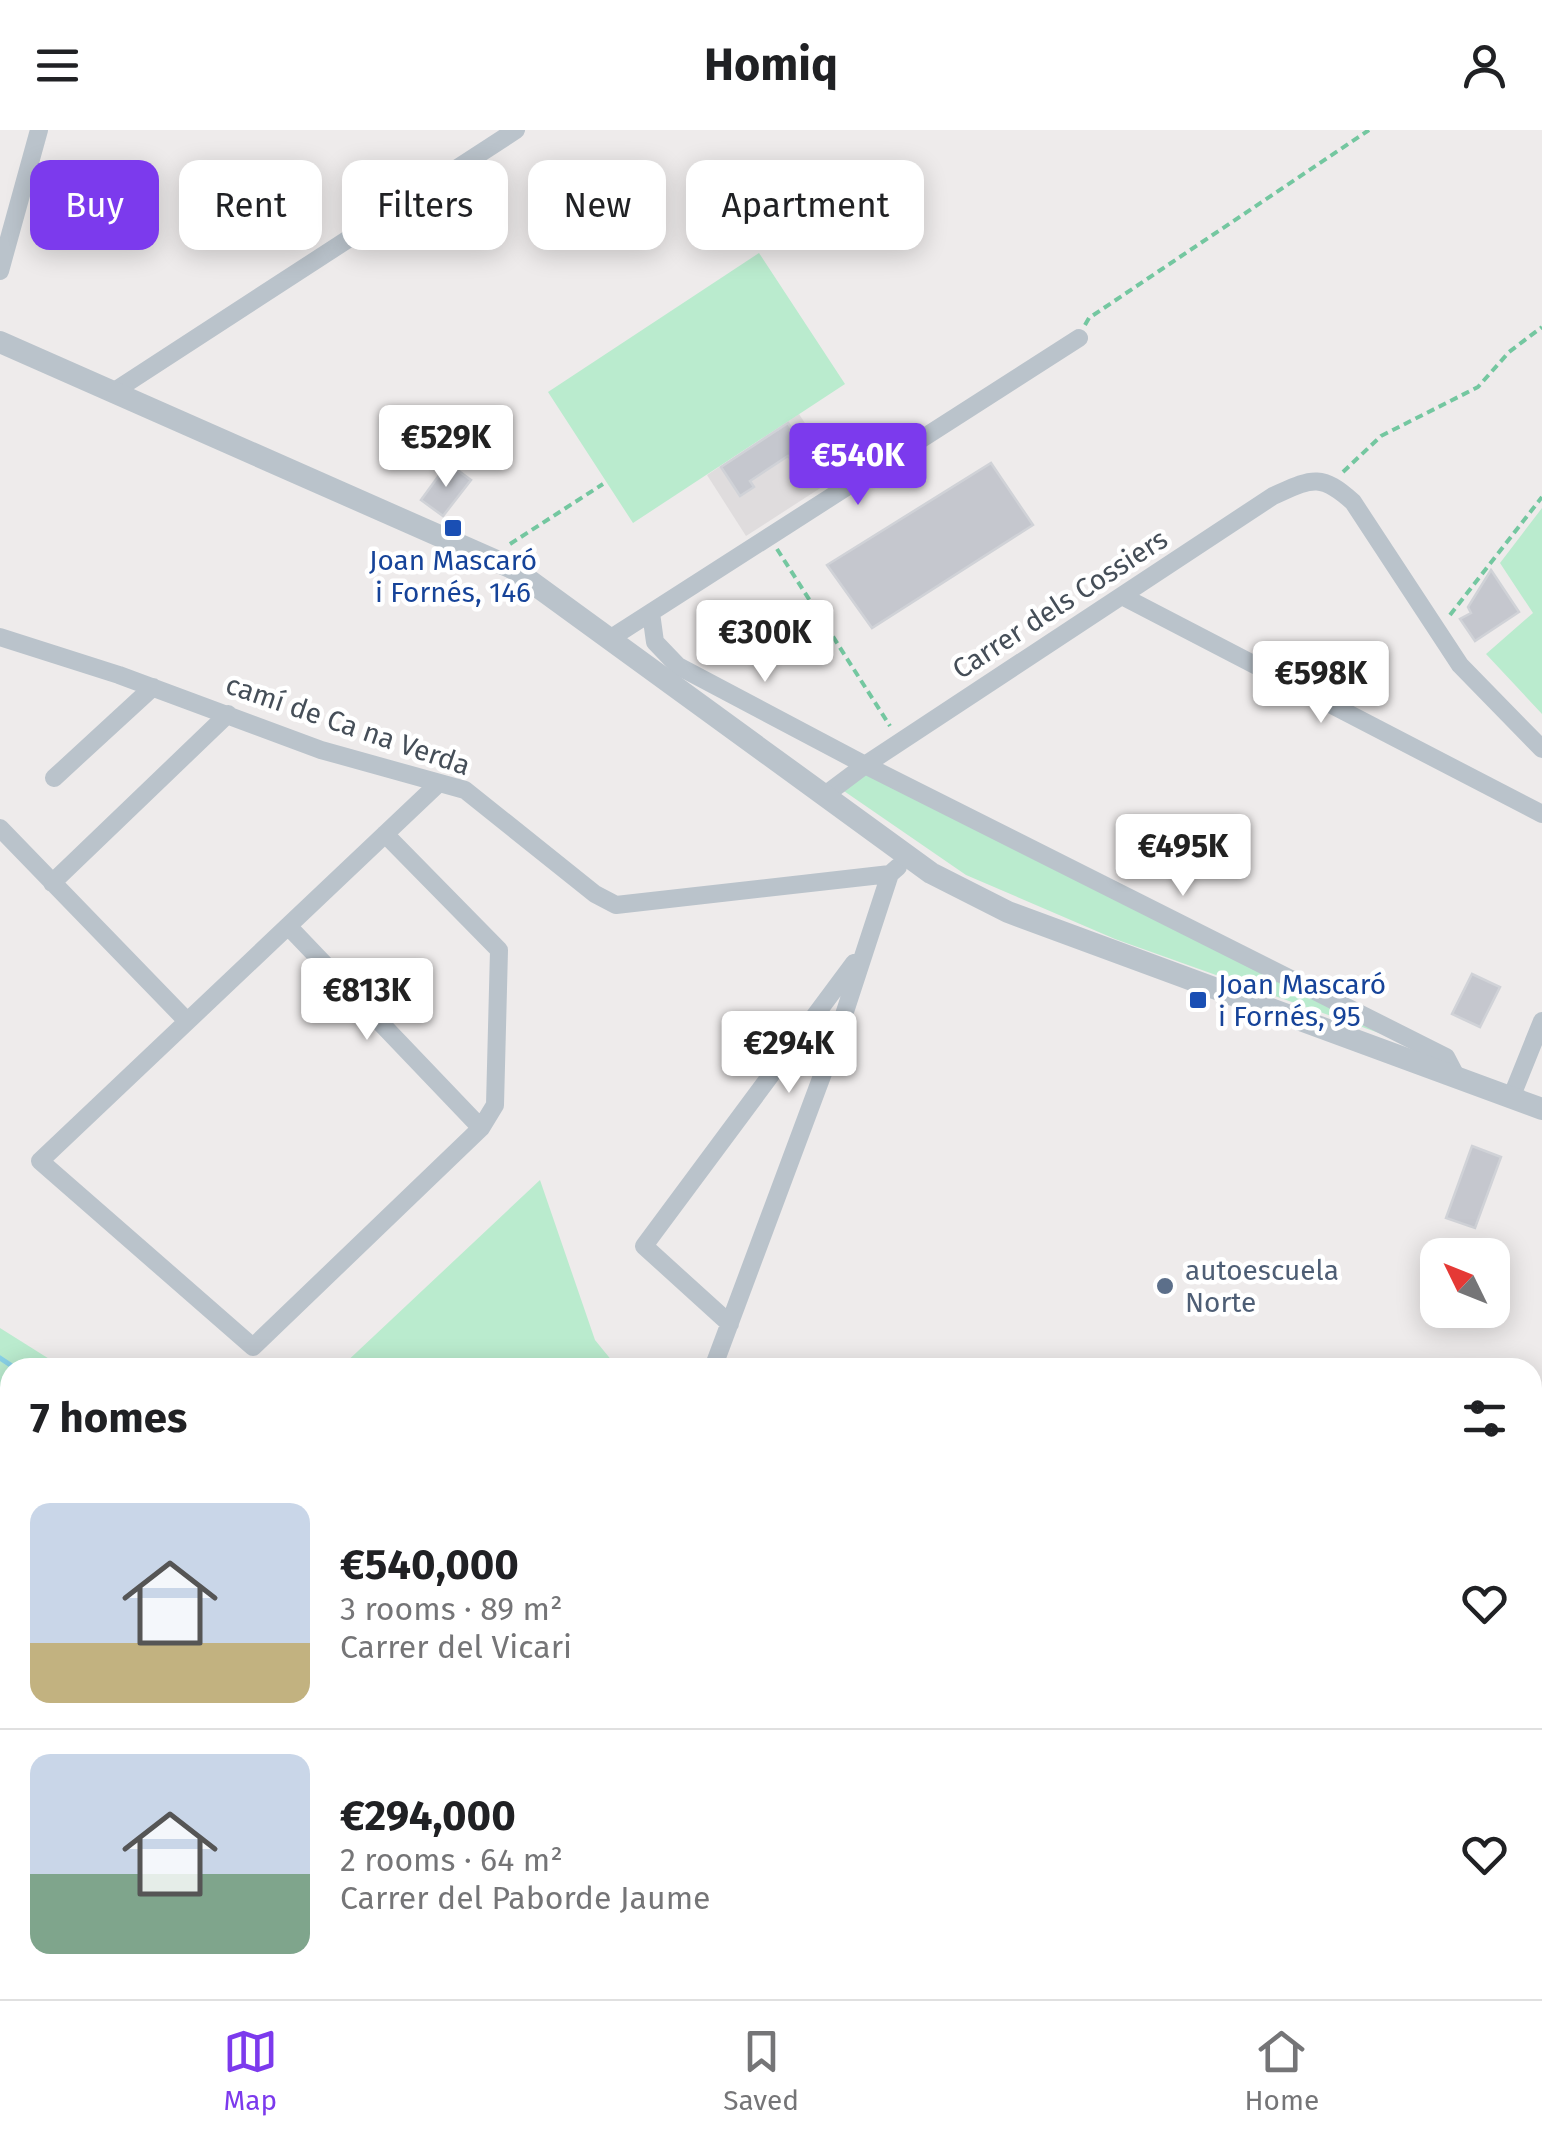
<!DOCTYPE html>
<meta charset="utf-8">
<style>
:root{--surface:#fff;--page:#f2f2f2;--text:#202124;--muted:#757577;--line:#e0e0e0;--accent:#7c3aed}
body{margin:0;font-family:"Fira Sans",sans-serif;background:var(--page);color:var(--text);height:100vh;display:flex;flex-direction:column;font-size:38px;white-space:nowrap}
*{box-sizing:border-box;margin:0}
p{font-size:32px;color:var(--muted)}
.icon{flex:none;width:55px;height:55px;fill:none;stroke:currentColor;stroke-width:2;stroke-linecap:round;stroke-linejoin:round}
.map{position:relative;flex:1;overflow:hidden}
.drawer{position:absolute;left:0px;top:1228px;width:1542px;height:642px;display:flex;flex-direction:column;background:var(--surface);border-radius:30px 30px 0 0;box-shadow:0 5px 25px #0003}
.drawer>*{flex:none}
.top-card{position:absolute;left:30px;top:30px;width:1000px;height:90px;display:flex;gap:20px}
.needle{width:65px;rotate:313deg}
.fabs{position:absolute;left:1420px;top:1108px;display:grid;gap:20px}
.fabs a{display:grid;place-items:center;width:90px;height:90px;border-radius:20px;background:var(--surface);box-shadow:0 5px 25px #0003;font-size:50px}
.price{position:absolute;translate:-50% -85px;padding:0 22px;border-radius:10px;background:#fff;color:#222;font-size:32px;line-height:65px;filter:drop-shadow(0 2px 5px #0008)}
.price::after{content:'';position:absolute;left:50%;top:60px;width:30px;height:22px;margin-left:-15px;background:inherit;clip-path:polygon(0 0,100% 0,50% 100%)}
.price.selected{background:var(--accent);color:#fff}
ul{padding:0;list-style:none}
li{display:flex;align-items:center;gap:30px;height:250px;padding:0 30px}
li+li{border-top:2px solid var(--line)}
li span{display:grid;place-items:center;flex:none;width:280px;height:200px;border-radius:20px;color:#555}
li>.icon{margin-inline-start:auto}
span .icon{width:120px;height:120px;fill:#fffc;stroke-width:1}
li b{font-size:42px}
h2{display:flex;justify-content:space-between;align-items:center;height:120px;padding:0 30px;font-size:42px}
.pill{padding:0 35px;border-radius:20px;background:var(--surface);box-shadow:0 5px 25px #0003;font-size:35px;line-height:90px}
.pill.selected{background:var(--accent);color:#fff}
header{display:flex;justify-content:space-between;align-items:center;height:130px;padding:0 30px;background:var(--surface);font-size:45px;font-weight:700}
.tabs{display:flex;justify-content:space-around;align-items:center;height:140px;border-top:2px solid var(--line);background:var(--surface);font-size:28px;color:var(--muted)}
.tabs a{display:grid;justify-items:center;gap:5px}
.tabs .selected{color:var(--accent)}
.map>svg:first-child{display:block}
.education{fill:#dfdcdd}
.green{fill:#baebce}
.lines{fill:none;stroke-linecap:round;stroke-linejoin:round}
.stream{stroke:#89d1e7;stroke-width:5}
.building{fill:#c5c7ce;stroke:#d0d2d7;stroke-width:2.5}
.path{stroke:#74c7a0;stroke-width:4;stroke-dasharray:8 5;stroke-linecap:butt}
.minor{stroke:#bac3cb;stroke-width:18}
.tertiary{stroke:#bac3cb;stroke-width:22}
.transit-dot{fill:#1a4fb4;stroke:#fff;stroke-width:4}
.service-dot{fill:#5c6f8a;stroke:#fff;stroke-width:4}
.labels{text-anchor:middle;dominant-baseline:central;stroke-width:9;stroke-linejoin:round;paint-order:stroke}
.transit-label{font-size:28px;fill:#164399;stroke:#fff}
.street-label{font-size:28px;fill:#454e58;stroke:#fff}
.service-label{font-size:28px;fill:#4e5e75;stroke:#fff;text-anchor:start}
</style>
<header><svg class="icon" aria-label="menu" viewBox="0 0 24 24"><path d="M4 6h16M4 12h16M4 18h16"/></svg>Homiq<svg class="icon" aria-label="person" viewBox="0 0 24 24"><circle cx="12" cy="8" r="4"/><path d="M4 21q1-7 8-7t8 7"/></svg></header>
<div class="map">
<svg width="1542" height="1869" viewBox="0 0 1542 1869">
<rect width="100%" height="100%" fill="#eeebeb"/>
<!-- education -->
<path class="education" d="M799,284l40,62 -93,60 -39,-61z"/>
<!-- green -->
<path class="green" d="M759,123l86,131 -212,139 -85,-131z
M1542,378v206l-56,-60 47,-41 -33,-50z
M867,642l526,266 -278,-99 -149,-64 -125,-86z
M540,1050l55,160 22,27h-276z
M0,1198l62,39 -52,1v310l-10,-15z
M198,1860h313l-4,9h-304z
M621,1860h699l21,9h-707z"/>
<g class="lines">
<!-- stream -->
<path class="stream" d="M0,1228l15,10
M1102,1860l15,9"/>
</g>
<!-- building -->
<path class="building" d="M788,293l19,30 -14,9 -5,-6 -38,25 4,6 -14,9 -19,-29z
M448,333l23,17 -28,36 -22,-16z
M991,333l42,62 -161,103 -45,-63z
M1491,440l28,42 -44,29 -15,-22 11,-6 -3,-6z
M1472,844l28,13 -20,40 -28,-13z
M1472,1016l29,11 -26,71 -29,-10z"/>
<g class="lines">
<!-- path -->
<path class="path" d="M1085,195l4,-7 280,-188
M1343,342l38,-36 97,-49 31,-35 33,-25
M510,414l93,-60
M777,419l113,177
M1450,485l92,-118"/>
<!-- minor -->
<path class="minor" d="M0,141l39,-141
M113,262l403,-262
M1122,466l420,218
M651,483l4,29 23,24 187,99 581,292 11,21
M0,507l119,38 202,75 144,40 130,104 21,11 274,-31
M611,508l468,-300
M54,648l99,-91
M825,665l40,-30 408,-269c38,-17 47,-24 80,6l107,163 82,84
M0,698l187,193
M385,704l114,116 -4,155 -14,23 -228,219 -213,-186 399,-378
M52,753l176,-169
M288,796l193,202
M1511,968l31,-77
M730,1194l-86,-78 210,-283
M713,1238l125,-335 52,-159 8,-7"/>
<!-- tertiary -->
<path class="tertiary" d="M0,212l512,226 419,305 77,39 534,197"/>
</g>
<!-- markers -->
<g class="transit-dot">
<rect x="443" y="388" width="20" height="20" rx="5"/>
<rect x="1188" y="860" width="20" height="20" rx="5"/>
</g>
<circle class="service-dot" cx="1165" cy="1156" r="10"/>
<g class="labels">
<!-- transit labels -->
<g class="transit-label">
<text x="453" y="430">Joan Mascaró<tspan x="453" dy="32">i Fornés, 146</tspan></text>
<text x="1218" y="854" text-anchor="start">Joan Mascaró<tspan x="1218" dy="32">i Fornés, 95</tspan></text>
</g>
<!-- street labels -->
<g class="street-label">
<text transform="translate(1060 474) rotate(-33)">Carrer dels Cossiers</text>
<text transform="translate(348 595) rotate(19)">camí de Ca na Verda</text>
</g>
<!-- service labels -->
<g class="service-label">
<text x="1185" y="1140">autoescuela<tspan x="1185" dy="32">Norte</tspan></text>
</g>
</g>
</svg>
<div class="fabs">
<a><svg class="needle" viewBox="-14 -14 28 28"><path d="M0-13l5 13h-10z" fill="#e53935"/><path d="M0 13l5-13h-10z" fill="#757577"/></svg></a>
</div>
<b class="price" style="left:446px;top:360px">€529K</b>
<b class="price selected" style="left:858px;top:378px">€540K</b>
<b class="price" style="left:765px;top:555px">€300K</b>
<b class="price" style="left:1321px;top:596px">€598K</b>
<b class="price" style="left:1183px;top:769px">€495K</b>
<b class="price" style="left:367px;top:913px">€813K</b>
<b class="price" style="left:789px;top:966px">€294K</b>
<div class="top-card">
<a class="pill selected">Buy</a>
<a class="pill">Rent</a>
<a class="pill">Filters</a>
<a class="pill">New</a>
<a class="pill">Apartment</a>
</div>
<section class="drawer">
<h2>7 homes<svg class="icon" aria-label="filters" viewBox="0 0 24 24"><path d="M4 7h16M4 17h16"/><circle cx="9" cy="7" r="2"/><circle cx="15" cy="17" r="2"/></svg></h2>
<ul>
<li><span style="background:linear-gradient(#c9d6e8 70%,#c2b280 0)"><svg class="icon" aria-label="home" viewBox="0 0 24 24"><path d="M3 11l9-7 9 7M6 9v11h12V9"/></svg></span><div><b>€540,000</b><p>3 rooms · 89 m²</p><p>Carrer del Vicari</p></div><svg class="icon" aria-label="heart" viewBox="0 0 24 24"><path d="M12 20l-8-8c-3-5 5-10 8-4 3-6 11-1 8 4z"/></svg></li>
<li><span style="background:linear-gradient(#c9d6e8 60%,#7fa58c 0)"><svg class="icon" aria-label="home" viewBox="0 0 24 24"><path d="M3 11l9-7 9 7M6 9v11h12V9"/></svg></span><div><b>€294,000</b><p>2 rooms · 64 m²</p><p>Carrer del Paborde Jaume</p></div><svg class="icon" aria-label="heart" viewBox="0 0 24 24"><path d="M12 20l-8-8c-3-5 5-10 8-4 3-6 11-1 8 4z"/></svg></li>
</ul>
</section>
</div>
<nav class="tabs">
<a class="selected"><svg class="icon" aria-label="map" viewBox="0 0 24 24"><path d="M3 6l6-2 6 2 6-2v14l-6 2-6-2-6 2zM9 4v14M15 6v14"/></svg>Map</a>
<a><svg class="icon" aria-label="saved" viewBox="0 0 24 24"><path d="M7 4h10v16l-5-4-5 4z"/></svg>Saved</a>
<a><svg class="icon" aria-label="home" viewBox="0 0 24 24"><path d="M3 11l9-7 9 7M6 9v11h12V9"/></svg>Home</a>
</nav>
